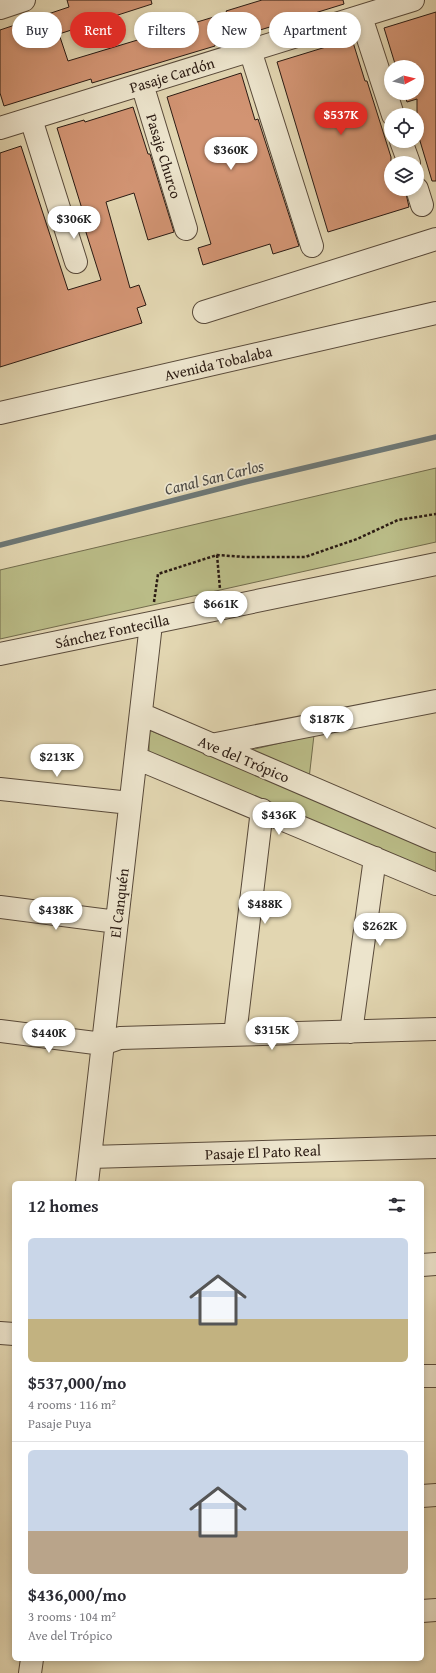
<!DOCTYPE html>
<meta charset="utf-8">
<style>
:root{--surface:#fff;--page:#f7f7f7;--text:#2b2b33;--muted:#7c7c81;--line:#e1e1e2;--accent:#d93025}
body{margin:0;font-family:"Gentium Book Plus",serif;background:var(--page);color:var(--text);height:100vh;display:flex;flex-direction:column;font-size:15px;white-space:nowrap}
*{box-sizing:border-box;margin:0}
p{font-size:13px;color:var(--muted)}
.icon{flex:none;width:22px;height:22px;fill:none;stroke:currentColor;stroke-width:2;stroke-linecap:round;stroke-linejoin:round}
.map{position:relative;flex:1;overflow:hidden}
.side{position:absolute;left:12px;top:1181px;width:412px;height:480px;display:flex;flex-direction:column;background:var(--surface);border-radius:6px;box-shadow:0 2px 6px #0003}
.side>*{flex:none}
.guide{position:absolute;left:12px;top:12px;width:412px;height:36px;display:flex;gap:8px}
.needle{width:26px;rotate:83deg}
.tools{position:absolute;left:384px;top:60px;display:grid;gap:8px}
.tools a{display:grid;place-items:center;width:40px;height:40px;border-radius:50%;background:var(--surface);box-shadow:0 2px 6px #0003;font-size:20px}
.price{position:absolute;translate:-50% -34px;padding:0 9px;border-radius:14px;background:#fff;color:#222;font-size:13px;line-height:26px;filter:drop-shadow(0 1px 2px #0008)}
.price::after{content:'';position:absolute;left:50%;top:24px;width:12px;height:9px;margin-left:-6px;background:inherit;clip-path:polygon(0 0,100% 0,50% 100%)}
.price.on{background:var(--accent);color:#fff}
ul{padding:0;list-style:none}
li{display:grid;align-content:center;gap:8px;height:212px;padding:0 16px}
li+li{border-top:1px solid var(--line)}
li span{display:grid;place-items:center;height:124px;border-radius:6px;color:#555}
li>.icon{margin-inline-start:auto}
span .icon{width:72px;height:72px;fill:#fffc;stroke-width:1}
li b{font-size:17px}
h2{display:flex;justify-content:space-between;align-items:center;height:48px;padding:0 16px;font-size:17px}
.chip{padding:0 14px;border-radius:18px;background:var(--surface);box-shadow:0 2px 6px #0003;font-size:14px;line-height:36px}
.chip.on{background:var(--accent);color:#fff}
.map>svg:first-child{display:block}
.green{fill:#babc87;stroke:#726c4d}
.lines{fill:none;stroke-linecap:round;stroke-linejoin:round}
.stream{stroke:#6e7876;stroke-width:5.5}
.building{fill:#d29473;stroke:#2b1b13}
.minor-casing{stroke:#594a3a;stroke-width:24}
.path{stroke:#2b1b13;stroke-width:2.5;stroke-dasharray:3 2;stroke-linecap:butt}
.minor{stroke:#ece4cc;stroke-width:22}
.labels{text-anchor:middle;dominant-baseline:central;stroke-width:3.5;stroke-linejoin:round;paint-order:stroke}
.street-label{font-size:15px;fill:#2b1b13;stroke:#ece4cc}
.water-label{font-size:16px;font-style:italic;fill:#4d4a45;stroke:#ece4cc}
</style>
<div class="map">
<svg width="436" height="1673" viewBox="0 0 436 1673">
<rect width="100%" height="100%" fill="#e2d6b1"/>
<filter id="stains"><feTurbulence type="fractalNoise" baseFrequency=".005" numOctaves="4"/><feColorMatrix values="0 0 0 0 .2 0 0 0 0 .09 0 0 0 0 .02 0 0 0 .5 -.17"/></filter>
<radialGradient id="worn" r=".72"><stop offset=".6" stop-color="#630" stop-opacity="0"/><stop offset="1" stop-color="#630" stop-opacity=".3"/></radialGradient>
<!-- green -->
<path class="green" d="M436,468v74l-436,97v-69z
M149,730l287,119v24l-287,-120z
M314,735l-5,44 -71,-26z"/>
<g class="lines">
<!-- stream -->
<path class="stream" d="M0,545l245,-63 191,-45"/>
</g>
<!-- building -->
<path class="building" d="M67,0h84l1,4 -93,30 9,27 159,-48 -1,-2 36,-11h81l1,4 -129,40v2l-30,9 -93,28 -1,-4 -87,27 -4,-13v-63l69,-23z
M436,12v169h-4l-15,-50v-32l-10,3 -3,-9h13v-26h-21l-12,-39z
M352,39l13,42h2l24,76v32h14l4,18 -81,25 -51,-170z
M241,73l14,47 3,-1 41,127 -26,8 -3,-10 -67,21 -5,-17 13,-4 -44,-147z
M133,107l15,47h2l24,78 -26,8 -14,-47 -28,9 24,86 9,-3 7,20 -9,3 5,15 -142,44v-214l21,-7 47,144 33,-10 -17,-54 3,-1 -30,-97 27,-8 1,2z"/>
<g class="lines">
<defs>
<path id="minor" d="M0,8l24,-8
M361,17l32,98
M250,50l62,196
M142,84l44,145
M31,119l45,143
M0,128l413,-128
M401,141l8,22
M417,189l5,16
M204,312l232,-73
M0,413l436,-100
M0,654c146,-29 291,-61 436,-90
M141,714l295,127
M211,745l225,-44
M136,758l300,126
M0,789l130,14
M0,907l117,15
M0,1031l103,13 17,-6 316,-9
M351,1032l24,-174
M235,1035l27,-225
M90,1157l346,-10
M87,1183l64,-559
M422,1265l14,-1
M0,1333l14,1
M422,1376h14
M422,1496l14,-1
M422,1611l14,-1
M30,1673l2,-14"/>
</defs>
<!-- minor casing -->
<use href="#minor" class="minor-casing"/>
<!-- path -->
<path class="path" d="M217,555l3,34
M154,602l4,-28 59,-19 28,2h60l52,-18 41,-19 38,-6"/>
<!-- minor -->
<use href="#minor" class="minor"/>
</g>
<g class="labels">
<!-- street labels -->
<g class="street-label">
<text transform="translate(172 75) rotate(-17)">Pasaje Cardón</text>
<text transform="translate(164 156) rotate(73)">Pasaje Churco</text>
<text transform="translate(218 363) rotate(-13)">Avenida Tobalaba</text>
<text transform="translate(112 631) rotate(-12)">Sánchez Fontecilla</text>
<text transform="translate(244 759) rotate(23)">Ave del Trópico</text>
<text transform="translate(119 903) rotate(-83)">El Canquén</text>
<text transform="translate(263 1152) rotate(-2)">Pasaje El Pato Real</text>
</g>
<!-- water labels -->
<g class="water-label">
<text transform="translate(214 477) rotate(-14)">Canal San Carlos</text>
</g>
</g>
<rect width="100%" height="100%" filter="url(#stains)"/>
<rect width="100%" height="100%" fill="url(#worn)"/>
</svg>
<div class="tools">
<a><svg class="needle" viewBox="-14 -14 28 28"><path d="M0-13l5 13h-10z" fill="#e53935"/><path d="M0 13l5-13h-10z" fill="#7c7c81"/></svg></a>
<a><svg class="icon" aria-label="locate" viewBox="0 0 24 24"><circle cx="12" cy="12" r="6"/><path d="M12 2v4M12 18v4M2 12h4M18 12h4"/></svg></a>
<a><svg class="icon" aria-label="layers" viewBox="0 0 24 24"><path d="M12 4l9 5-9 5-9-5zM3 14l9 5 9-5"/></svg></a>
</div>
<b class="price on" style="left:341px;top:136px">$537K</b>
<b class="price" style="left:231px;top:171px">$360K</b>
<b class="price" style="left:74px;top:240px">$306K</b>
<b class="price" style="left:221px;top:625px">$661K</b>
<b class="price" style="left:327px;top:740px">$187K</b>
<b class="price" style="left:57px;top:778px">$213K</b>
<b class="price" style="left:279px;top:836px">$436K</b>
<b class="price" style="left:265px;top:925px">$488K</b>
<b class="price" style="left:56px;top:931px">$438K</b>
<b class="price" style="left:380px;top:947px">$262K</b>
<b class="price" style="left:272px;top:1051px">$315K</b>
<b class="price" style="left:49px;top:1054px">$440K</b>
<div class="guide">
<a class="chip">Buy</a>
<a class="chip on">Rent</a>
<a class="chip">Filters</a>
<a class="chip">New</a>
<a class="chip">Apartment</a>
</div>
<section class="side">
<h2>12 homes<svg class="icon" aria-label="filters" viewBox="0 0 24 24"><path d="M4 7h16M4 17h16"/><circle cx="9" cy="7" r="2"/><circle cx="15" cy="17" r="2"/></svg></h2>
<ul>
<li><span style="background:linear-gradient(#c9d6e8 65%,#c2b280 0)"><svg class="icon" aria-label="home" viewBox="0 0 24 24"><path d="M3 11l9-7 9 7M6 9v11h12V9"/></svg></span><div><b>$537,000/mo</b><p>4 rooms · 116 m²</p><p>Pasaje Puya</p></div></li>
<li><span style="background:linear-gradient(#c9d6e8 65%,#b9a48a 0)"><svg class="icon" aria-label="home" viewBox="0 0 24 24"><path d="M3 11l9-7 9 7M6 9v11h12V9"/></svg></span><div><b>$436,000/mo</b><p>3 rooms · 104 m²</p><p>Ave del Trópico</p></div></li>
</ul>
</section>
</div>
